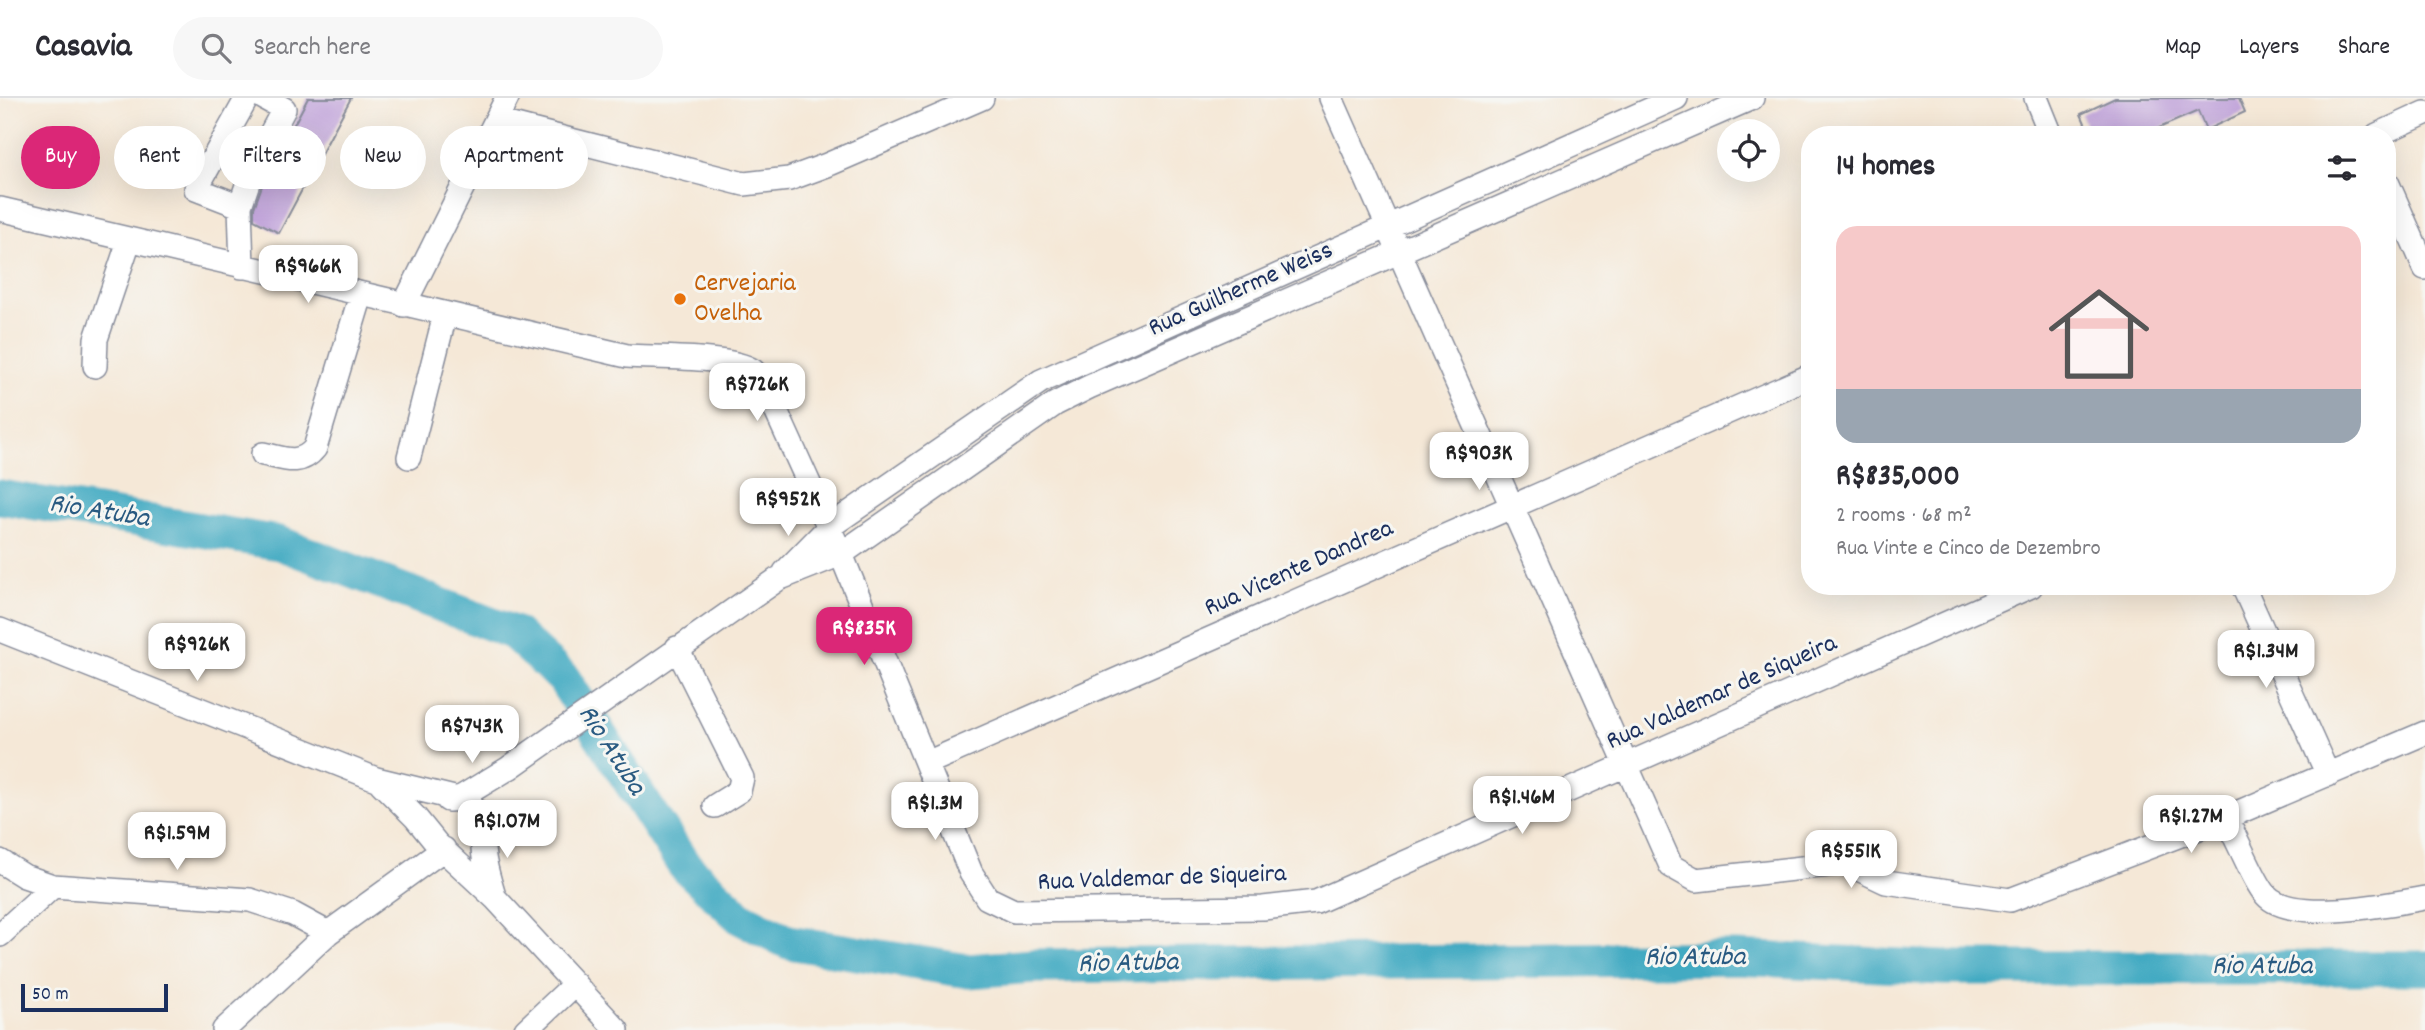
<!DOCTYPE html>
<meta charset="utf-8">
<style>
:root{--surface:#fff;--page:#f7f7f7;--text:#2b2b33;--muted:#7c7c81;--line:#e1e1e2;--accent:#db2777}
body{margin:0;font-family:Dekko,sans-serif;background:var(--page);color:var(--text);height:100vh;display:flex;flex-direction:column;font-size:26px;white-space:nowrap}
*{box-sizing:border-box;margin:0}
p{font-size:23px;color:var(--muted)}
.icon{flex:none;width:38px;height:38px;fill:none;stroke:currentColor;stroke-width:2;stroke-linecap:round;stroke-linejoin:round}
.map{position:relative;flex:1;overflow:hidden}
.drawer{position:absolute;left:1801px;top:28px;width:595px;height:469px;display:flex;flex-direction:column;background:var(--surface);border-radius:28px;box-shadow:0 7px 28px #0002}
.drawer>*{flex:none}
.guide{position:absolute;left:21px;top:28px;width:665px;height:63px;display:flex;gap:14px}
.tools{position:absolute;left:1717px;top:21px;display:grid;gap:14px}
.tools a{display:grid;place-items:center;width:63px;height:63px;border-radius:50%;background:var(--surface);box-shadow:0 7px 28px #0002;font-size:35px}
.scale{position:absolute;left:21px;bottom:18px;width:147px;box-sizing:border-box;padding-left:7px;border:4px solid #1b2f5e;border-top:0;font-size:19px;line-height:24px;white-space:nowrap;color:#1b2f5e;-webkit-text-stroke:5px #f6f6f2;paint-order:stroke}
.price{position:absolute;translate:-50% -60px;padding:0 16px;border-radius:14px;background:#fff;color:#222;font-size:23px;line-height:46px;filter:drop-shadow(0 2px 4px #0008)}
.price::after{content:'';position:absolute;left:50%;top:42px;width:21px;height:16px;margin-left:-10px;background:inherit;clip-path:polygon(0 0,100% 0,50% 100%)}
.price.current{background:var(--accent);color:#fff}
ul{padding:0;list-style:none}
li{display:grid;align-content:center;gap:14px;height:371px;padding:0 35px}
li+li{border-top:2px solid var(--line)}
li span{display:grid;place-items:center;height:217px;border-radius:21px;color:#555}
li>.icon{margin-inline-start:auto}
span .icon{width:126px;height:126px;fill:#fffc;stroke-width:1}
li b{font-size:30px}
h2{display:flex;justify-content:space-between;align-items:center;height:84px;padding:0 35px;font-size:30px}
.tag{padding:0 24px;border-radius:32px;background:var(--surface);box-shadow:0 7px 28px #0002;font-size:24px;line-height:63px}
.tag.current{background:var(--accent);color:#fff}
header{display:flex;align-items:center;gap:42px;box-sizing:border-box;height:98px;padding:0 35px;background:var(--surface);border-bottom:2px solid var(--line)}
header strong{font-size:33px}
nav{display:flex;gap:38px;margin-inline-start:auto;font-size:24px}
.search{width:490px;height:63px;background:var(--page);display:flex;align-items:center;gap:18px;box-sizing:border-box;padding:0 24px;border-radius:38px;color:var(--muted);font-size:26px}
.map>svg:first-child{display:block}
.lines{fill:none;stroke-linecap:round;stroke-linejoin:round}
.river{stroke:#42aac2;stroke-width:35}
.building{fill:#bfa1d9}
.minor-casing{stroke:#888c9a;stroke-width:26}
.minor{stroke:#fff;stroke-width:23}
.food-dot{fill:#e8710a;stroke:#f6f6f2;stroke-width:2.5}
.labels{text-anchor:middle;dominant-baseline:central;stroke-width:6;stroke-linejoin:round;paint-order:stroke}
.food-label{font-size:26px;fill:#c56008;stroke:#f6f6f2;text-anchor:start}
.street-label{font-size:26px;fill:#1b2f5e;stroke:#f6f6f2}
.water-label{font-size:28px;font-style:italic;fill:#295a81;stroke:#f6f6f2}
</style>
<header>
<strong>Casavia</strong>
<div class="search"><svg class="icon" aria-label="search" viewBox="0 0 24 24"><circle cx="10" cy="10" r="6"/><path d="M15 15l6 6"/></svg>Search here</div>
<nav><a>Map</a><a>Layers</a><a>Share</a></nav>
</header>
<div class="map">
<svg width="2425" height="932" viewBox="0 0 2425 932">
<rect width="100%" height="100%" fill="#f6f6f2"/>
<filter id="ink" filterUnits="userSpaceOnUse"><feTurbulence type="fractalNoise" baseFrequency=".0143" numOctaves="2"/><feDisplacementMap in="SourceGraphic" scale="14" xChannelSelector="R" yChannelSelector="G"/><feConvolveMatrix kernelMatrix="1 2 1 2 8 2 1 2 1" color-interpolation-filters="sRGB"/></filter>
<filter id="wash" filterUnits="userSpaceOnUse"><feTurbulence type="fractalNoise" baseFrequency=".00686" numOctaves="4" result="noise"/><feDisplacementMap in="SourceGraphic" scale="28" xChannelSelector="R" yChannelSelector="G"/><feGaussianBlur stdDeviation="1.57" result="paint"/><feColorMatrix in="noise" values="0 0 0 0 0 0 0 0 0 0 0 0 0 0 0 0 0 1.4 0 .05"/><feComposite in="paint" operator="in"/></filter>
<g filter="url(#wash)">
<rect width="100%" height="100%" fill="#f5e8d7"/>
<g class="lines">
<!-- river -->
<path class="river" d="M0,399l279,46 235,90 49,45 121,187 57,53 47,24 180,29 66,-5 702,-8 207,10h482"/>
</g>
<g id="blocks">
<!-- building -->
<path class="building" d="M308,0h43l-72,135 -25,-13v-12l9,-25z
M2115,0h124l6,14 -39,18 -8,-19 -55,24h-53l-9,-21z"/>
</g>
</g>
<g filter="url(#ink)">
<use href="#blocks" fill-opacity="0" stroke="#888c9a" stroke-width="2"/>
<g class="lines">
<defs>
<path id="minor" d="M1331,0l340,768 25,14 150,-17 40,19 124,18 215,-82 200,-85
M2036,0l15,37
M496,23l248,63 45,-5 38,-14 155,-67
M2377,37l48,-22
M2387,84l38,86
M240,108l-44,-17 51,-91
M0,111l627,147c27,2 104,0 125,14 4,3 7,8 11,12l78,172 130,319 16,25 27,13 249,-3 53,-6 715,-316
M242,169l-2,-61 14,-41 30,-56 -20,-11
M404,207l103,-207
M95,268l1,-27 33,-98
M263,356c20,4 37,13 52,-6l46,-153
M409,359l36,-142
M785,474l44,-45 212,-146 635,-283
M2243,488l85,189
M0,532l376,149 82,20
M677,550l65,130 -3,13 -24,15
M927,665l883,-387
M381,685l34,34 22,27 58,54 122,132
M458,701l51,-31 269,-189 63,-25 214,-150 34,-17 663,-289
M448,702c37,-4 32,31 36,57 2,13 6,26 10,39
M2225,720c12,19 29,64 41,77 26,29 124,9 159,3
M0,763l24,15 29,10 197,14 43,14 35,19
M0,837l53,-49
M224,932l104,-97 116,-84
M526,932l49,-46"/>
</defs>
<!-- minor casing -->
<use href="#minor" class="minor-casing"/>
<!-- minor -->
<use href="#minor" class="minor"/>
</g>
</g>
<!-- markers -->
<circle class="food-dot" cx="680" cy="201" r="7"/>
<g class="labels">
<!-- food labels -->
<g class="food-label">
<text x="694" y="186">Cervejaria<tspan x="694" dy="30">Ovelha</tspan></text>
</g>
<!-- street labels -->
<g class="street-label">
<text transform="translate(1241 192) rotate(-24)">Rua Guilherme Weiss</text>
<text transform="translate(1299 471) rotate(-24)">Rua Vicente Dandrea</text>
<text transform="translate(1722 595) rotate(-24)">Rua Valdemar de Siqueira</text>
<text transform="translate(1162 781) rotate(-2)">Rua Valdemar de Siqueira</text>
</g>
<!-- water labels -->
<g class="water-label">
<text transform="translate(99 415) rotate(9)">Rio Atuba</text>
<text transform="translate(610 653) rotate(57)">Rio Atuba</text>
<text x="1695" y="861">Rio Atuba</text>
<text transform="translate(1128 867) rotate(-1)">Rio Atuba</text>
<text x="2262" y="870">Rio Atuba</text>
</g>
</g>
</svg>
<div class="tools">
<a><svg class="icon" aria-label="locate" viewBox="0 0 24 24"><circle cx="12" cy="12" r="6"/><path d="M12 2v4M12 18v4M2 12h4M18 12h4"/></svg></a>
</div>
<div class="scale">50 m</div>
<b class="price" style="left:308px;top:207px">R$966K</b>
<b class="price" style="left:757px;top:325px">R$726K</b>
<b class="price" style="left:1479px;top:394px">R$903K</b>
<b class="price" style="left:788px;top:440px">R$952K</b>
<b class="price current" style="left:864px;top:569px">R$835K</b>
<b class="price" style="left:197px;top:585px">R$926K</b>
<b class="price" style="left:2266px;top:592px">R$1.34M</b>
<b class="price" style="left:472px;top:667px">R$743K</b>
<b class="price" style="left:1522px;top:738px">R$1.46M</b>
<b class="price" style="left:935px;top:744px">R$1.3M</b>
<b class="price" style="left:2191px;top:757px">R$1.27M</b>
<b class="price" style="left:507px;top:762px">R$1.07M</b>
<b class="price" style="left:177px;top:774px">R$1.59M</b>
<b class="price" style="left:1851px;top:792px">R$551K</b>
<div class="guide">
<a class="tag current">Buy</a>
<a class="tag">Rent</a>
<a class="tag">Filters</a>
<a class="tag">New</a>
<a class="tag">Apartment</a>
</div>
<section class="drawer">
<h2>14 homes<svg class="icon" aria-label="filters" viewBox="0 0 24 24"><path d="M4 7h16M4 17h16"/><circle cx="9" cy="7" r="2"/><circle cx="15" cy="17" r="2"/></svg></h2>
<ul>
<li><span style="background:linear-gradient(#f6c9c9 75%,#9aa5b1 0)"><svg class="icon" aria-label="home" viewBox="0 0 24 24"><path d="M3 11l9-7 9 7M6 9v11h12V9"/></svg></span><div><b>R$835,000</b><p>2 rooms · 68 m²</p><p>Rua Vinte e Cinco de Dezembro</p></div></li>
</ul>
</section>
</div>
